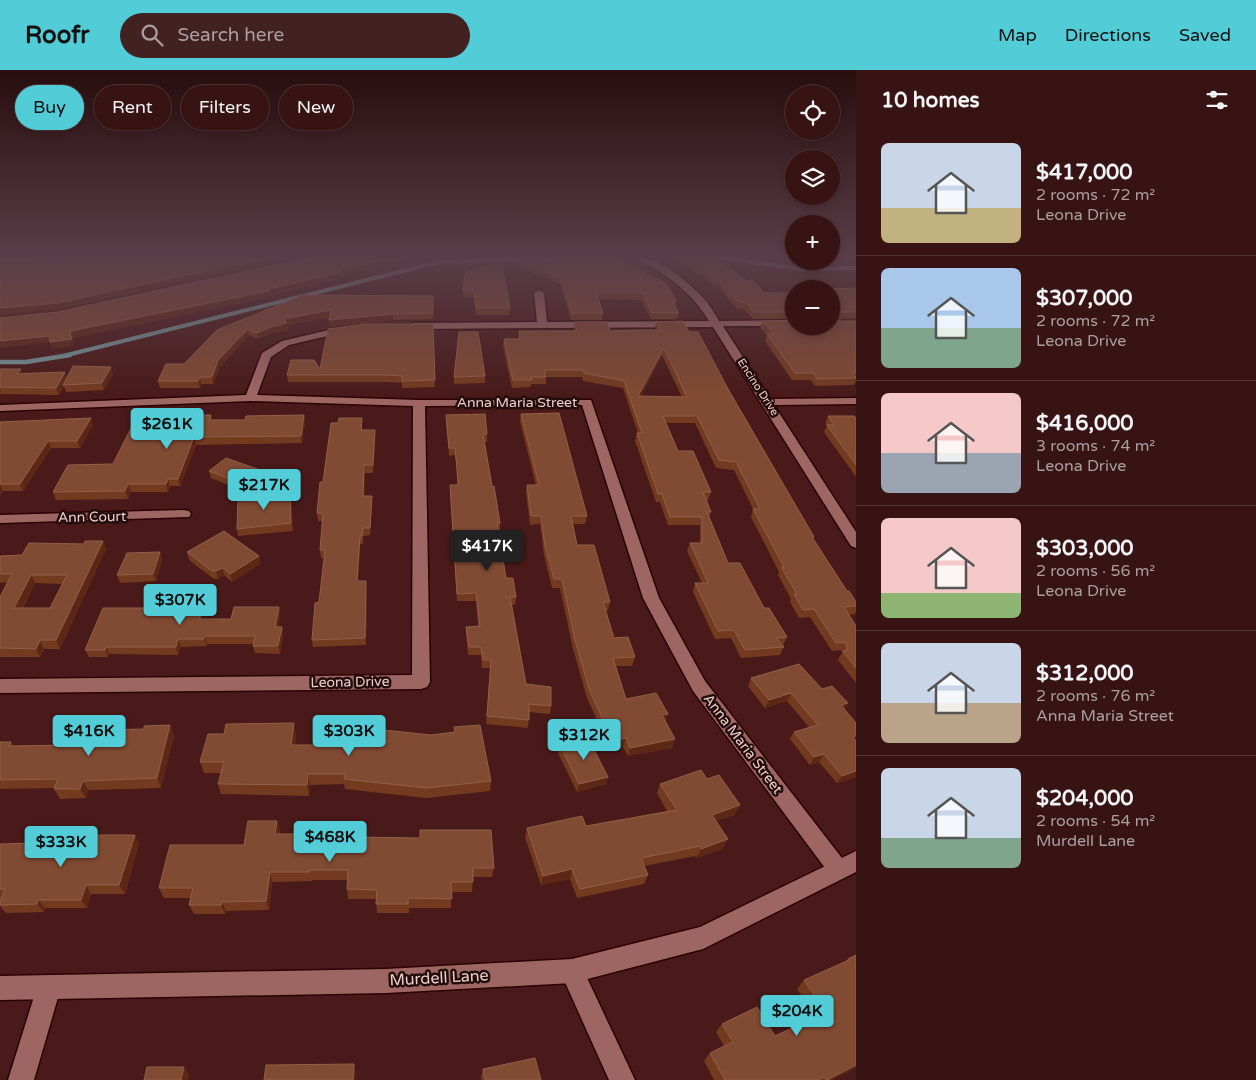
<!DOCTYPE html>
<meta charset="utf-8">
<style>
:root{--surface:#371413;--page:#422121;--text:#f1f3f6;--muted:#aa9ea0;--line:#513333;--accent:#52ccd6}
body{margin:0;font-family:"Varela Round",sans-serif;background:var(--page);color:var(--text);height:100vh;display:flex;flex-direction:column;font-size:19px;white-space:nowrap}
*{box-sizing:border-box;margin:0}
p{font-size:16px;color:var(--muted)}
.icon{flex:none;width:28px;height:28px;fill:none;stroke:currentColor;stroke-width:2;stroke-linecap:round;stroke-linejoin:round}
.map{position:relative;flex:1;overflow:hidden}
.details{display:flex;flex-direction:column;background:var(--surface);width:400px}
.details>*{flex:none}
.banner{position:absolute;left:15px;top:15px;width:475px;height:45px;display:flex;gap:10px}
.buttons{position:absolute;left:785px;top:15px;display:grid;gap:10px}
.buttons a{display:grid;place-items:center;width:55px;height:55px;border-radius:50%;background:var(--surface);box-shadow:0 2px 8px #0003,0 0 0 1px var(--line);font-size:25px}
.price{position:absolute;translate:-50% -42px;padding:0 11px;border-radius:5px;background:var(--accent);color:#111;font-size:16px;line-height:32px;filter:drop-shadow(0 1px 2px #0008)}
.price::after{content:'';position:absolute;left:50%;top:30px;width:15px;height:11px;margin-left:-8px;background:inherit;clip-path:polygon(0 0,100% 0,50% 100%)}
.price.current{background:#222;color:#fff}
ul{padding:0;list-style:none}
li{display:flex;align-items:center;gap:15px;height:125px;padding:0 25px}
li+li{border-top:1px solid var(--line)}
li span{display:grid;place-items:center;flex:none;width:140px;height:100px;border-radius:8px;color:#555}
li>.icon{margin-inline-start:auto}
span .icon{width:60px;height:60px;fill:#fffc;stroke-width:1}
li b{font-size:21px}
h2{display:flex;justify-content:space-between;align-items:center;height:60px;padding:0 25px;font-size:21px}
.chip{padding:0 18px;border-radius:22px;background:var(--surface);box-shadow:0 2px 8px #0003,0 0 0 1px var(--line);font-size:18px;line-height:45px}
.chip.current{background:var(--accent);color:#111}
header{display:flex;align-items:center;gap:30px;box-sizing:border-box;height:70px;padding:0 25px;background:var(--accent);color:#111}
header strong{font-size:24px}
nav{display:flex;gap:28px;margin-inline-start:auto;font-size:18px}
.search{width:350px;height:45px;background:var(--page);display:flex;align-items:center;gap:12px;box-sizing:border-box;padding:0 18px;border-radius:28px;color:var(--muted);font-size:19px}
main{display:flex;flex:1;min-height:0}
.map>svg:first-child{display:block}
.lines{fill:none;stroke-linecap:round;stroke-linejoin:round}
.stream-far1{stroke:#739396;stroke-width:4}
.stream{stroke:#739396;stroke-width:4.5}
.minor-casing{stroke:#2d0104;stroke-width:3}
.tertiary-casing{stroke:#2d0104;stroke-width:3}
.minor{fill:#9e6663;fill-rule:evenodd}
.tertiary{fill:#9e6663;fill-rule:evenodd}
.wall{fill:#743a20;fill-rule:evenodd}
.shaded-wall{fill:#5d2715}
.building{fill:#814a32;stroke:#925f4a;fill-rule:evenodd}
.labels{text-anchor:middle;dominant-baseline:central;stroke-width:5;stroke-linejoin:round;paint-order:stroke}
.far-street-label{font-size:11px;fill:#eececc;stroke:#220d0c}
.street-label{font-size:14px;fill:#eececc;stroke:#220d0c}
.near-street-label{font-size:16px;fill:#eececc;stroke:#220d0c}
</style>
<header>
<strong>Roofr</strong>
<div class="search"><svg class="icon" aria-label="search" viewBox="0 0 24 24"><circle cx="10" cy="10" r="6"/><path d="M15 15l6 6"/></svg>Search here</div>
<nav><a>Map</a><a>Directions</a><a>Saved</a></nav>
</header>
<main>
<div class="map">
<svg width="856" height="1010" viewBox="0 0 856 1010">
<rect width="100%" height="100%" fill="#491a19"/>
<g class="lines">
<!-- stream-far1 -->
<path class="stream-far1" d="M649,185h2
M701,185l101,14 54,-1
M63,286l376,-94 131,-5"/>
<!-- stream -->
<path class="stream" d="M0,292h26l44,-7"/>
<defs>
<path id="minor" d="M54,185h21l-4,3 -36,5h-35v-6h35z
M631,185c24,-1 60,28 75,46 5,6 9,13 13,20l75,-1v6h-71l47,73 86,-1v6l-82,1 82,127v16l-5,-2 -138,-219 -299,2 -5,-3 5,-3 123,-1 -3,-29 5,-3 5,3 3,29 162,-1c-13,-22 -32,-39 -54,-52 -8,-5 -18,-8 -24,-14z
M346,256l3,1v4l-60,14 -18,12 -14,38 162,5h172l68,198 46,83 140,181 4,7 -4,7 -7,3 -7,-3 -138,-185 -50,-93 -61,-193 -157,1 5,276 -3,5 -6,2 -421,4v-14l412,-4 1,-269 -163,-5 -250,10v-6l246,-10 16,-42 20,-12z
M184,440l5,1 2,3 -2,3 -189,6v-8z
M572,889l8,4 55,117h-26l-49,-109 4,-8z
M49,905l8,4 4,8 -27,93h-26l29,-93 4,-8z"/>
<path id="tertiary" d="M856,781v21l-153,77 -131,34 -186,10 -386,7v-24l386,-7 186,-10 128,-32z"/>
</defs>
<!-- minor casing -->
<use href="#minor" class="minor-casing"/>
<!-- tertiary casing -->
<use href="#tertiary" class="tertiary-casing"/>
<!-- minor -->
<use href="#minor" class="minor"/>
<!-- tertiary -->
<use href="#tertiary" class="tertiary"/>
</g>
<!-- wall -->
<path class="wall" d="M321,185h104l-23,5v4l-12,3 -3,-2 -44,10v3l-73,17v2l-198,41 2,7 -22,4 -2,-7 8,-30z
M559,185h50l67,46 -1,5 4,7 -2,6h-26l-10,-19 -43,-1 5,14 -1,7h-31l-11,-36 -41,-17 1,-6 47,-1z
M671,185h40l36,26 17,12h30v26h-41l-9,-10h-6l-9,-9 -10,-13h-3l-16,-13 -2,1z
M831,185h25v6l-3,-1 -22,-1z
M493,195l17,43 -1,7h-33l-2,-18h-11v-7z
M856,218v30l-24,1 1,2h23v60l-2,4 -39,1 -4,-6h-19l-27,-39 2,-6 -7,-7 2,-7 32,5 37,-37z
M433,226v23l-40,1 -63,7 -1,-7 1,-3 -42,8v5l-16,3 -14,6 -9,-4 -29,32 -7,17h-12l-1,4h-40l-2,-7 26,-17 33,-34z
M574,252l36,9 46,-1 -1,-2 1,-6 33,10 39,57 86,148 -1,3 34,51 9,11v10l-1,2 -6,1 7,11v57l-18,-23 4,-7 -1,-3 -9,1 -22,-34 -11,1 -9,-16 1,-3 -13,-24 1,-3 -28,-55 2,-8 -19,-39 -18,-2 -21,-45h-29l12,28 33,41 -3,8h-2l5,12 -2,5 19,46 59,74 -4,8 1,2 -4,8 -39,3 -10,-20 -16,1 -22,-47 2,-9h7l-15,-32 3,-8h10v-18h-32l-8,-23h-4l-21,-61 2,-8h1l-15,-45 -40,-7 -1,-4h-36v7h-15v3l-19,1 -9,-42 1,-7h14l1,-8h55zM662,285l20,42h-42z
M433,254l2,63 -33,1v-5l-15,-1h-99l-1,-7 33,-6z
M0,299l23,4 42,-1 2,7 46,-5 -9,16 -38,2 -2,-6 -5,9 -59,-1z
M485,306v7l-31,1v-7z
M521,344l66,102 -2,8h-12l4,21 33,57 -2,8 -2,1 8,27 21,19 -3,9h-16l10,33 42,15 -3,7 10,18 -3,9 -44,8 -5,-9 -12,3 -24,-52 -14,-49 -13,-61h-8l-8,-33 -4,-31 -10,1 -4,-32 1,-8h9l-16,-63z
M211,345l1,5h33l59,-5 1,8 -3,20 -106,2 -16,41h-10l-2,6h-37l-3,7 -72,1 -3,-8 60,-28 35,-44z
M446,345l41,19v8h-3l8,44 8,37v8h-2l8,47 10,19 -1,8h-3l14,79 25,22 -1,8 -21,-2 -1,16 -42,-4 4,-56h-8l-1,-13h-13l-2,-21v-7l12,-1 -2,-25h-19l-7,-108v-8h8l-3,-30 -6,1 -3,-34z
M828,346l28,2v59l-32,-45 3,-6 -2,-2z
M0,352l93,3 -13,23h-29l-28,43h-20l-3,5z
M362,355v5h13v7l-2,36h-8l-1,23 8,8 -2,31 -7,1v8h-3l-2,37 9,8 -1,56 -53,2 -1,-7 7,-38 5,-44h-3l-1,-8 2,-29h-4l-1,-8 6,-31z
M209,401l55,7 -17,14 -36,-14z
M291,432l2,29 -55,5 -1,-7z
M103,471l3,8 -46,100h-16l-4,8h-40v-60l7,-15 -7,1v-27l22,-1 62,-11zM35,513l28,1 -13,24h-27z
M160,482l2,8 -6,21 -36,2 -3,-8z
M187,482l72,4 1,8 -28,18 -8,-7 -6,4h-4l-25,-19z
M185,527l3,8 -3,10 16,-1 1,5h29l48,-12 1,8 -2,12h4l1,8 -3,19 -25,-1 -2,-7 1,-2h-47v2l-26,1 -3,8 -69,-1 -1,3h-19l-4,-7 75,-42z
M751,608l71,11 22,20 12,68 -19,6 -18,-21 -9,3 -20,-26 4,-7 15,-5 -22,-26 -22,7 -17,-22z
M170,655l4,10 -13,53 -73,2 -2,8 -26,1 -6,-10 1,-1 -55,1v-47h11l2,4 58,-1 33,-15 40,-1z
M454,657l37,54 -1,10 -64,7 -81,-9 -1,-5 -34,1 -1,11 -88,-2 -3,-10 3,-11h-17l-4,-11 96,-28 -1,11h56l103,-12z
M560,675l48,32 -2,7 -29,8 -19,-39z
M707,709l28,36 -19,6 7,28 -27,9 -1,-2 -51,10 4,9 -4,9 -67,14 -7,-19 -29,6 -16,-48 2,-9 59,-2 81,-15 -10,-18 3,-9z
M277,751l3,10 -1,3 78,3 137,31 -2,9h-19l-1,15h-21v16h-42v5h-32l-1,-14h-28l-1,-10 1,-9h-36v1l-40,1 -3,28 -43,1 -1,3h-31l-5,-9 2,-7h-27l-5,-10 85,-43z
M135,765l4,9 -14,50h-34l-4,14h-42l-1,4 -38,1 -6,-7v-5l1,-3h-1v-54l69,-2z
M856,885l-24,125h-118l-10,-19 6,-8 14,-7 -8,-14 6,-8 53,12 41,-19 -19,-28 7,-9 41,-18 3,-3z
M483,999l58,11h-59l-1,-3z"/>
<!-- shaded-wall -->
<path class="shaded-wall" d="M279,185h28l-247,54 -60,6v-7z
M401,185h24l-23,5v4l-12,3v-6z
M44,187l2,6h-5z
M387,189v6l-44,10v3l-73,17 -1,-6 70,-19z
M702,198l-2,6 -2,1 1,-6z
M718,211h2l-1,6h-3z
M269,221l1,6 -198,41 2,7 -22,4 -2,-7 -50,6v-7l70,-10z
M331,240l1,6 -44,9v5l-16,3 -14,6 -1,-6 27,-14z
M393,244v6l-63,7 -1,-7z
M248,259l1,6 -29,32 -7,17 -1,-7 6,-17z
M664,278l-2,7 -26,49 2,-8z
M111,297l2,7 -9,16 -2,-7z
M21,299l2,7 -6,-2z
M65,302l2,7 -8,16 -3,-7z
M200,307l1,7 -1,4 -2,-7z
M304,345l1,8 -3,20 -1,-7z
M91,348l2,7 -13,23 -3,-7z
M375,360v7l-2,36v-8z
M194,367l2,8 -16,41 -2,-7z
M48,371l3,7 -28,43 -3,-7z
M364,395l1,8 -1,31 -1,-8z
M263,401l1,7 -17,14 -1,-7z
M168,409l2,7 -2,6 -2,-8z
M0,414l3,7 -3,5z
M128,414l3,8 -3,7 -3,-8z
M290,424l1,8 2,29 -2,-8z
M372,426v8l-2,31v-7z
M360,466v8l-2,45 -1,-8z
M103,471l3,8 -46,100 -4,-9z
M160,482l2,8 -6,21 -3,-7z
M259,486l1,8 -28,18 -2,-8z
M223,498l1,7 -6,4 -2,-8z
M31,505l4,8 -17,33 -4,-8z
M366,511l1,8 -1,56 -1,-7z
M185,527l3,8 -6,17 -2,-7z
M279,537l1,8 -3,20 -2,-8z
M282,557l1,8 -3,19 -2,-8z
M205,566l2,8v2l-3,-7z
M178,569l3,8 -3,8 -2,-8z
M40,570l4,9 -4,8 -4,-8z
M106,577l3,7 -1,3 -3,-7z
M791,623l-4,8 -22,7 4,-8z
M848,633l-5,8 -2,-6z
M668,644l-3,9 -3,-8z
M294,653l2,11 -3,21 -2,-10z
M170,655l4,10 -13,53 -4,-10z
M626,668l-3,9 -12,3 2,-9z
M675,669l-3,9 -44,8 2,-8z
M824,684l-5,8 -9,3 4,-8z
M856,701v6l-19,6 5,-7z
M308,704l2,11 -1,11 -2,-11z
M608,707l-2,7 -29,8 2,-8z
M83,711l5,9 -2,8 -6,-9z
M740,735l-5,10 -28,9 5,-9z
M277,751l3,10 -2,13 -3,-10z
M355,757l2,10 -1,10 -2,-10z
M135,765l4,9 -14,50 -6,-9z
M728,769l-5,10 -27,9 5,-9z
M572,799l-2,10 -29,6 2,-9z
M270,802l2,10 -3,28 -3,-9z
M86,815l5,9 -4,14 -6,-8z
M38,830l7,8 -1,4 -7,-8z
M222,832l4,9 -1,3 -4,-9z
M354,994l2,8 -1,8h-2z
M856,995v3l-24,12h-5z
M184,997l5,7 -1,6h-7z"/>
<!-- building -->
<path class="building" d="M85,185h194l-221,48 -58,5v-49l44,-2 -3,6z
M321,185h80l1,3 -12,3 -3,-2 -48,11 3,2 -73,17v2l-199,40 2,8 -22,3 -1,-6 -49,5v-23l58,-6z
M569,185h40l52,26 7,5 8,15h-4l7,12h-27l-9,-20h-47l7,20h-31l-11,-35 -41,-17 57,-1z
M680,185h31l36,26h7l10,12h30v19h-40l-8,-10h-6l-10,-8 -10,-13h-2l-16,-13 -3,1z
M493,195h9l8,43h-34l-2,-17 -11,-1 2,-17z
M856,218v24h-24v7l1,2h23v51h-4l4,5v1l-39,1 -4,-6h-18l-28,-39h7l-12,-13h32v5h37v-37z
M303,225l130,1v17l-40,1 -64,6 2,-10 -47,9 3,4 -16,4 -14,6 -9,-4 -30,31 -6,17h-12l-2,4h-40l8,-17h18l33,-34z
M683,251l6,11h9l30,57 86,148h-2l35,54h2l7,11v4l-12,1 12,19v42l-13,-17 4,-1 -1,-8 -10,1 -22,-34 -11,1 -9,-16h3l-16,-27h3l-31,-58h7l-24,-47 -17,-2 -22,-44h-34l15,35h15l18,41h-8l8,20h-4l21,51h12l24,45h5l18,29 -11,1 8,9 -39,3 -11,-20 -16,1 -23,-48h13l-18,-40h12v-26h-32l-8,-23h-4l-21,-61h5l-18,-52 -40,-8 -1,-3h-39l2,7h-15l1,3h-19l-9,-41h16l-1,-8h58l-3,-9h33l3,9 35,-1h16l-5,-8zM664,278l23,49 -49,-1z
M366,254h67l2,56 -33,1v-5l-15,-1h-100l4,-15h23l6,9 8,-40z
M459,262h19l7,44 -31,1z
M73,296l38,1 -9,16 -39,2z
M0,299h21l-4,5 48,-2 -9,16 -56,-1z
M559,343l28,103h-16l6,29h17l16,57h-7l11,36 14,-1 7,20 -22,1 13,41 30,-6 12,21 -6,1 13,24 -45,9 -4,-10 -13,3 -24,-52 -14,-49 -13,-61h-8l-9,-33 -4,-30h-10l-4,-31h12l-18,-71z
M485,344l2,20h-4l9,52h2l6,37h-3l9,55h7l3,19h-6l16,87 25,3v19l-22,-2v16l-42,-4 4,-56h-8l-2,-13h-12l-3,-20 14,-1 -4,-33 -19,1 -7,-109h8l-1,-17 -2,-20h-6l-3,-33z
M211,345l-2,5h36l1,-4 58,-1 -3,21 -107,1 -16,42h-10l-2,5h-38l-3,7 -72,1 15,-27 45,-1 22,-44h13l2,-4z
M828,346h26l2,2v47l-29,-40h7z
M91,348l-14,23h-29l-28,43h-20v-62z
M339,348h23l-1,12h14l-2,35h-9l-1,31h9l-2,32h-7l-1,8h-2l-3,45h9l-1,57 -53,2 3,-37 4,-1 6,-52h-5l3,-36 -6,-1 3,-31h3l8,-59h7z
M226,388l37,13 -17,14 -37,-14z
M290,424l1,29 -54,6 1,-30z
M224,461l35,25 -29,18 -7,-6 -7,3h-4l-25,-19z
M85,471h18l-47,99h-16l-4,9 -36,-1v-51l12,-23h-12v-18l22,-1 7,-12 55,1zM31,505h36l-17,33h-36z
M160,482l-7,22 -36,1 10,-22z
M164,527h21l-5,18 21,-1 -2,5h32l3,-12h45l-4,20h7l-4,19h-25l2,-10h-50l-1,3h-26l-2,8h-70l-1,3h-20l18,-42h57z
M799,594l23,25 10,-3 16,17 -7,2 15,18v13l-3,1 3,4v30l-14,5 -18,-22 -10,3 -20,-25 24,-7 -27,-32 -22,7 -18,-22z
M294,653l-3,22h60l4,-18 76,8 24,-3 -1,-5 26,-2 11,56 -65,7 -82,-9 1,-5h-37l-1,11 -89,-1 6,-22h-24l8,-28h16l2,-10z
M170,655l-13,53 -74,3 -3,8h-26l4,-10 -58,1v-38h11l-2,4 62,-1 7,-18h25l-2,3 43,-1v-3z
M588,668l20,39 -29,7 -19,-39z
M701,700l6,9 12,-4 21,30 -28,10 16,24 -27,10 -1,-3 -59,12 7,17 -68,14 -8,-20 -29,7 -16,-48 55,-12 4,10 91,-16 -17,-26z
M248,751h29l-2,13h64l1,-7h15l-1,10 66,1v-8h71l3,38h-21v14h-22l1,17 -44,-1v6h-32l1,-14 -30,-1 1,-19h-38l-1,2h-39l-4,29 -44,1 -1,3h-32l4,-17h-34l11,-43h74z
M71,765h64l-16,50h-33l-5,15h-43l-1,4 -37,1v-4l5,-12h-5v-45l69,-2z
M856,885v110l-29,15 -3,-3 -6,3h-93l-15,-27 23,-11 -11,-18 35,-17 18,29 51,-24 -22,-32 45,-20 -1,-1z
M535,988l6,22h-56l-2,-11z
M354,994l-1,16h-89l2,-15z
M147,997h37l-3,13h-37z"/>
<!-- sky -->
<linearGradient id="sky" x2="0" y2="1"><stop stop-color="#280e0e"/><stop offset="0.57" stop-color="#593e49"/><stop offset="1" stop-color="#593e49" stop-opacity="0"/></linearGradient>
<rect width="856" height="326" fill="url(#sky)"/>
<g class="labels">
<!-- far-street labels -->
<g class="far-street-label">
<text transform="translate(758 317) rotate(57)">Encino Drive</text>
</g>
<!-- street labels -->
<g class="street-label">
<text x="517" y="332">Anna Maria Street</text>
<text transform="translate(92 447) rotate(-1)">Ann Court</text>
<text transform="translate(350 612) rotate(-1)">Leona Drive</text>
<text transform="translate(743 674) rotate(53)">Anna Maria Street</text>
</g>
<!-- near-street labels -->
<g class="near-street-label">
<text transform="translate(439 908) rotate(-3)">Murdell Lane</text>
</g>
</g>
</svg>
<div class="buttons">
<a><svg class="icon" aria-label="locate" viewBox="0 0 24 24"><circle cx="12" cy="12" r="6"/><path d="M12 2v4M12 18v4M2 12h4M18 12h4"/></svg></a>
<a><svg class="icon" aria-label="layers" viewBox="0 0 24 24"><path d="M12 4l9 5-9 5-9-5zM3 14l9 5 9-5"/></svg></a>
<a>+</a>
<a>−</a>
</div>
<b class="price" style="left:167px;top:380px">$261K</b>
<b class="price" style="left:264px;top:441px">$217K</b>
<b class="price current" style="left:487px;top:502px">$417K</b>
<b class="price" style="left:180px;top:556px">$307K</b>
<b class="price" style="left:89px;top:687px">$416K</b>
<b class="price" style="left:349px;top:687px">$303K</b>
<b class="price" style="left:584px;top:691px">$312K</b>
<b class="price" style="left:330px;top:793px">$468K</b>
<b class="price" style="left:61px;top:798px">$333K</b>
<b class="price" style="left:797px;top:967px">$204K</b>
<div class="banner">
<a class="chip current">Buy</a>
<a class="chip">Rent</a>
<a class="chip">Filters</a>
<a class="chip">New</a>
</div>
</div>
<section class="details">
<h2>10 homes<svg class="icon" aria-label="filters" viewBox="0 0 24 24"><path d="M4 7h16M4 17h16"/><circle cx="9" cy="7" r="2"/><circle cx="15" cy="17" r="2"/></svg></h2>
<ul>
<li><span style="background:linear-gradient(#c9d6e8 65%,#c2b280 0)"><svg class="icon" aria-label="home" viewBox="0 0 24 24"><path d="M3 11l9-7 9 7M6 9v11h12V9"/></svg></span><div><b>$417,000</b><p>2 rooms · 72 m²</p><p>Leona Drive</p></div></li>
<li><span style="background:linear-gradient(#a9c7e8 60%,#7fa58c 0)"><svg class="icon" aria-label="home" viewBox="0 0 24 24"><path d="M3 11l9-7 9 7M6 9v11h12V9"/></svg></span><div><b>$307,000</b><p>2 rooms · 72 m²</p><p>Leona Drive</p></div></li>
<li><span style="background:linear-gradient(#f6c9c9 60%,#9aa5b1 0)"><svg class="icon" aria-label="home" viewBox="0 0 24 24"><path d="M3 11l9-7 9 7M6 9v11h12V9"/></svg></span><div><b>$416,000</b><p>3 rooms · 74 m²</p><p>Leona Drive</p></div></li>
<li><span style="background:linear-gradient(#f6c9c9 75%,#8fb573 0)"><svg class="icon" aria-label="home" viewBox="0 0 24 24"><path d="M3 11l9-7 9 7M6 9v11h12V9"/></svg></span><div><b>$303,000</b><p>2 rooms · 56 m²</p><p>Leona Drive</p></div></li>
<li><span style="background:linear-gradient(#c9d6e8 60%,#b9a48a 0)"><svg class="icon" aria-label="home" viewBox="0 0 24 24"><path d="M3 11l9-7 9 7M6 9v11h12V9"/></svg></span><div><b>$312,000</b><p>2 rooms · 76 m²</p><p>Anna Maria Street</p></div></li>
<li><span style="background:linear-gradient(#c9d6e8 70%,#7fa58c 0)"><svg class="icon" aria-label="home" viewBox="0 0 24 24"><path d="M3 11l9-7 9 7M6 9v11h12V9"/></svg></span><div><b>$204,000</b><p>2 rooms · 54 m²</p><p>Murdell Lane</p></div></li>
</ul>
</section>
</main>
